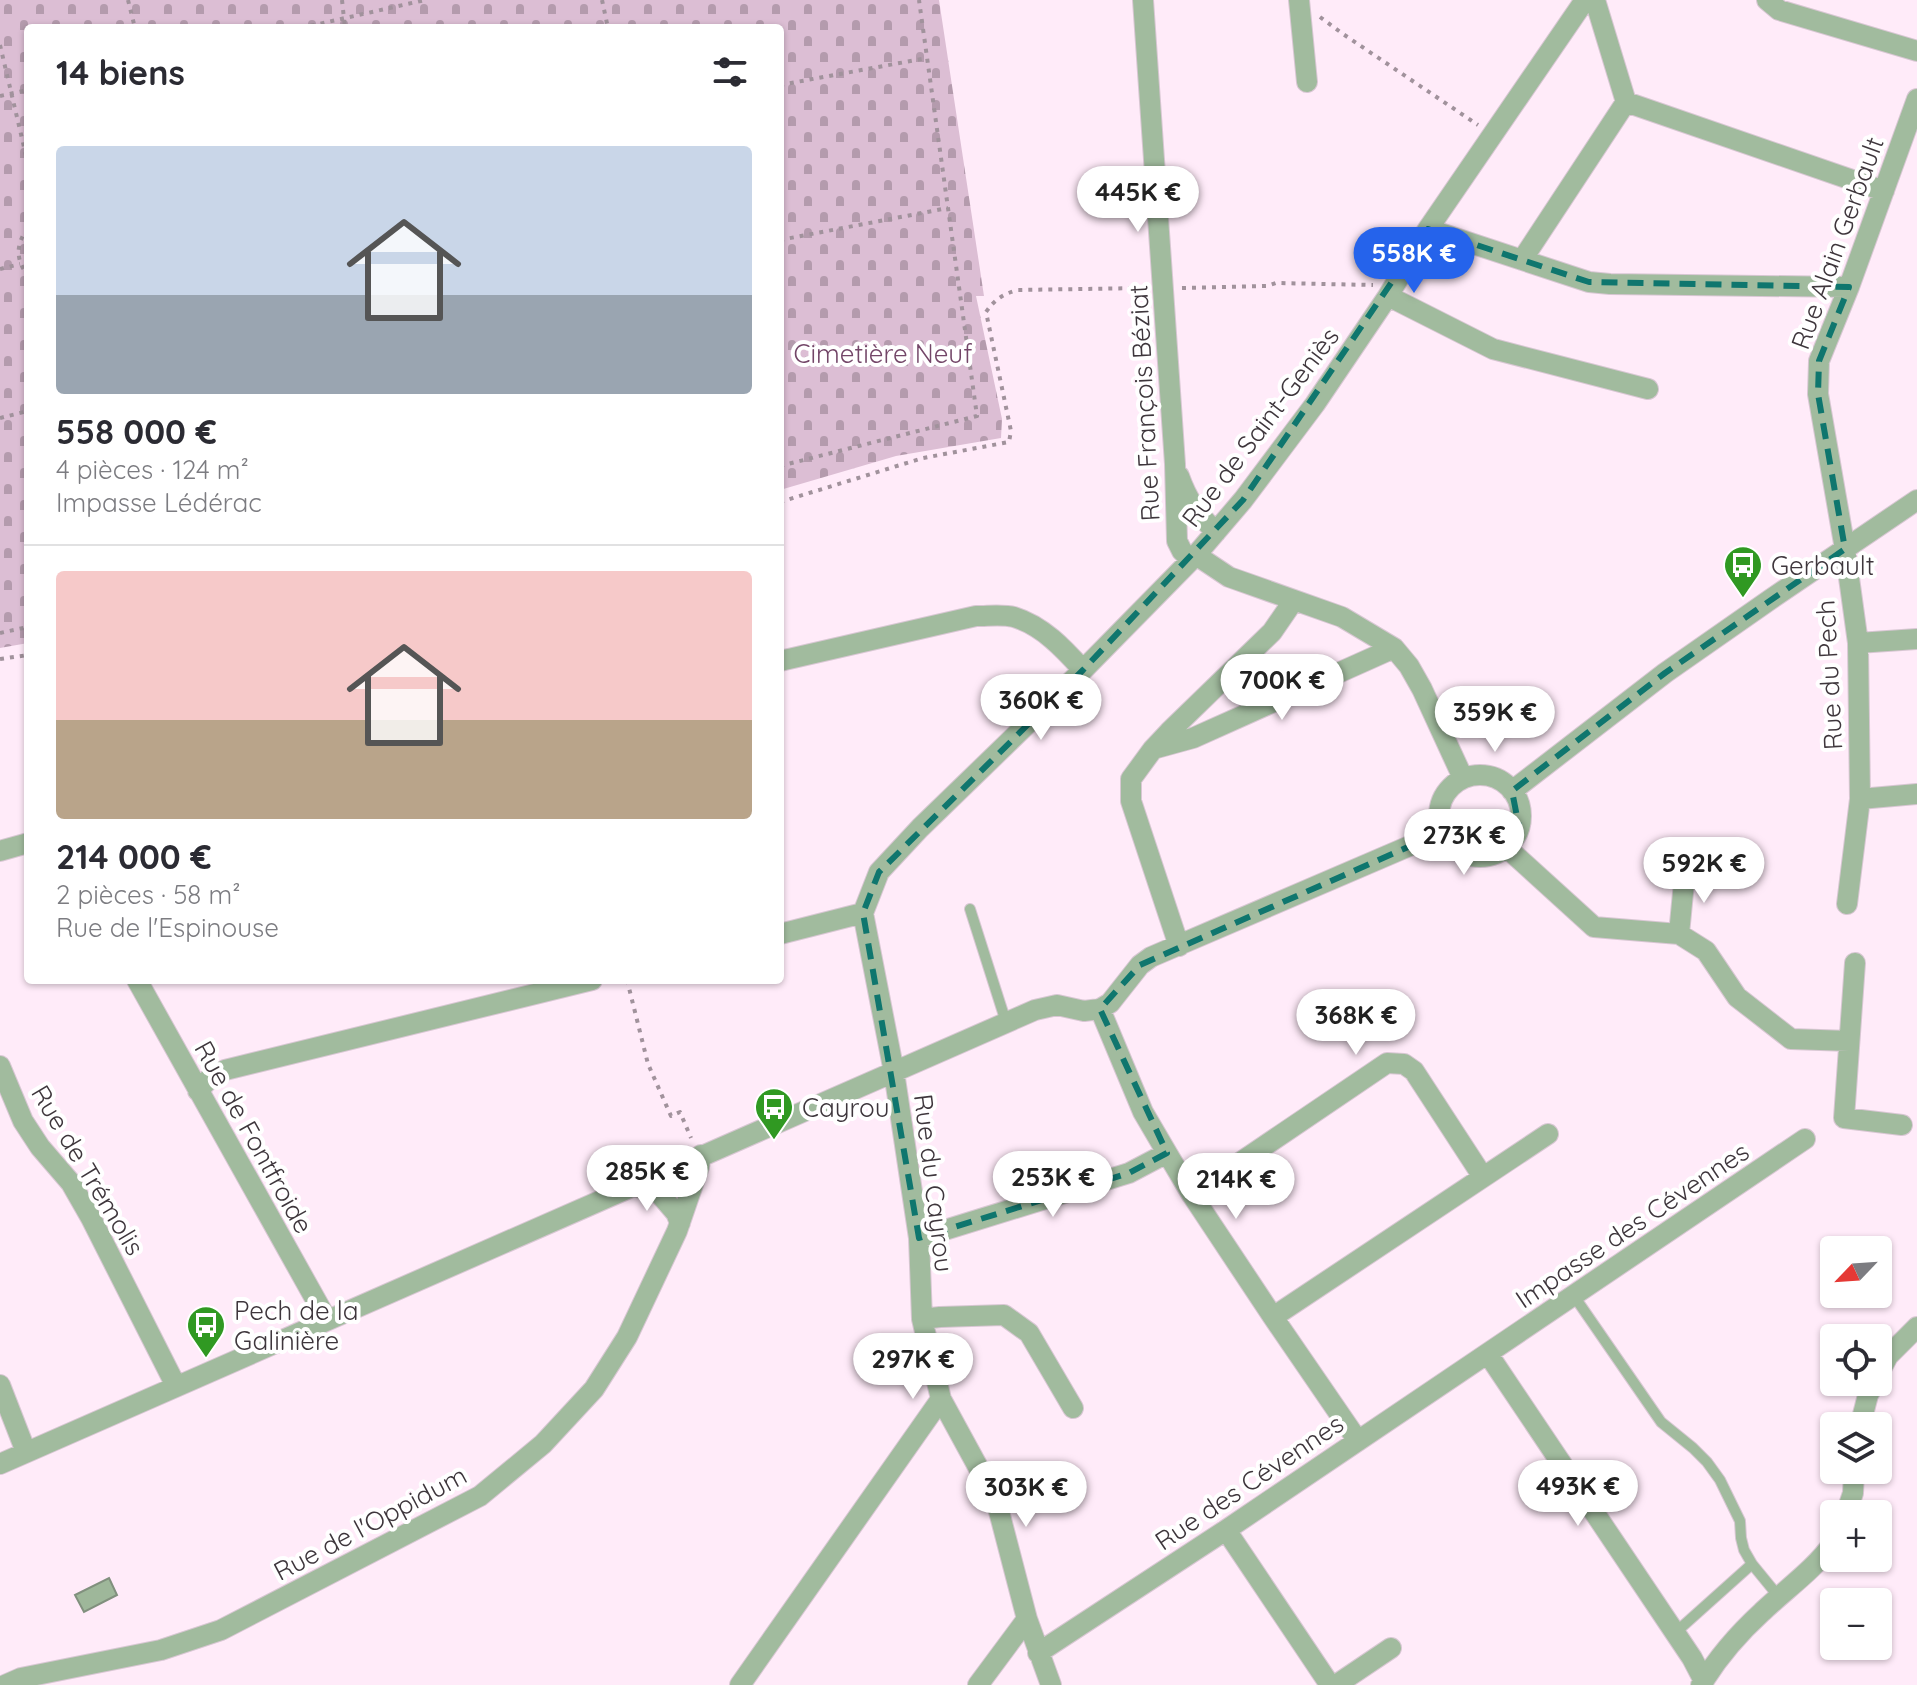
<!DOCTYPE html>
<html lang="fr">
<meta charset="utf-8">
<style>
:root{--surface:#fff;--page:#f7f7f7;--text:#2b2b33;--muted:#7c7c81;--line:#e1e1e2;--accent:#2563eb}
body{margin:0;font-family:Quicksand,sans-serif;background:var(--page);color:var(--text);height:100vh;display:flex;flex-direction:column;font-size:30px;white-space:nowrap}
*{box-sizing:border-box;margin:0}
p{font-size:26px;color:var(--muted)}
.icon{flex:none;width:44px;height:44px;fill:none;stroke:currentColor;stroke-width:2;stroke-linecap:round;stroke-linejoin:round}
.map{position:relative;flex:1;overflow:hidden}
.sheet{position:absolute;left:24px;top:24px;width:760px;height:960px;display:flex;flex-direction:column;background:var(--surface);border-radius:8px;box-shadow:0 2px 6px #0004}
.sheet>*{flex:none}
.needle{width:52px;rotate:245deg}
.controls{position:absolute;left:1820px;top:1236px;display:grid;gap:16px}
.controls a{display:grid;place-items:center;width:72px;height:72px;border-radius:8px;background:var(--surface);box-shadow:0 2px 6px #0004;font-size:40px}
.price{position:absolute;translate:-50% -68px;padding:0 18px;border-radius:28px;background:#fff;color:#222;font-size:26px;line-height:52px;filter:drop-shadow(0 2px 4px #0008)}
.price::after{content:'';position:absolute;left:50%;top:48px;width:24px;height:18px;margin-left:-12px;background:inherit;clip-path:polygon(0 0,100% 0,50% 100%)}
.price.current{background:var(--accent);color:#fff}
ul{padding:0;list-style:none}
li{display:grid;align-content:center;gap:16px;height:424px;padding:0 32px}
li+li{border-top:2px solid var(--line)}
li span{display:grid;place-items:center;height:248px;border-radius:8px;color:#555}
li>.icon{margin-inline-start:auto}
span .icon{width:144px;height:144px;fill:#fffc;stroke-width:1}
li b{font-size:34px}
h2{display:flex;justify-content:space-between;align-items:center;height:96px;padding:0 32px;font-size:34px}
.map>svg:first-child{display:block}
.cemetery{fill:url(#cemetery-stones)}
.water{fill:#9eb79a;stroke:#81907e;stroke-width:2}
.lines{fill:none;stroke-linecap:round;stroke-linejoin:round}
.service-casing{stroke:#d8c7d3;stroke-width:12}
.minor-casing{stroke:#d8c7d3;stroke-width:22}
.path{stroke:#a1929c;stroke-width:4;stroke-dasharray:4 6;stroke-linecap:butt}
.service{stroke:#a1bb9e;stroke-width:10}
.minor{stroke:#a1bb9e;stroke-width:20}
.marked{fill:none;stroke:#0f766e;stroke-width:6;stroke-dasharray:16 10;stroke-linejoin:round}
.labels{text-anchor:middle;dominant-baseline:central;stroke-width:8;stroke-linejoin:round;paint-order:stroke}
.street-label{font-size:26px;fill:#3e363c;stroke:#fff}
.park-label{font-size:26px;fill:#734668;stroke:#fff}
.poi-label{font-size:26px;fill:#3e363c;stroke:#fff;text-anchor:start}
</style>
<div class="map">
<svg width="1917" height="1685" viewBox="0 0 1917 1685">
<defs>
<pattern id="cemetery-stones" width="16" height="16" patternUnits="userSpaceOnUse" patternTransform="scale(2)"><rect width="16" height="16" fill="#dcbed4"/><path d="M2 7V4a2 2 0 0 1 4 0v3zM10 15v-3a2 2 0 0 1 4 0v3z" fill="#b49bad"/></pattern>
</defs>
<rect width="100%" height="100%" fill="#ffebf9"/>
<!-- cemetery -->
<path class="cemetery" d="M0,0h939l45,296h-8l26,123 -1,19 -105,18 -116,34v-462h-752v615l-28,5z"/>
<!-- water -->
<path class="water" d="M109,1578l8,17 -33,17 -9,-17z"/>
<g class="lines">
<defs>
<path id="service" d="M970,909l36,113
M1574,1296l87,126 32,26 14,14 13,18 20,41 1,17 3,12 8,14 27,33
M1675,1633l77,-69"/>
<path id="minor" d="M1143,0l32,464 2,77 5,10 9,9
M1299,0l8,82
M1595,0l31,102 258,89
M1767,0l12,10 138,41
M1428,229l161,53 21,2 239,3
M1522,260l104,-158
M1388,296l105,53 155,40
M1179,476c8,23 19,39 37,56
M1196,555l33,22 113,40 52,31 15,18 13,23 41,89
M1858,643l59,-4
M780,661l196,-45c13,0 27,-2 38,1 29,9 50,32 69,53
M1153,749l40,-11 201,-90
M1439 816a41 41 0 1 1 82 0a41 41 0 1 1-82 0Z
M1512,791l153,-118 106,-74 146,-99
M1860,799l57,-5
M1506,847l88,80 85,7 27,17 31,46 54,42 58,2
M0,851l28,-8
M1847,904l13,-105 -2,-156 -13,-94 -27,-155 1,-33 30,-74 68,-188
M863,913l16,-41 41,-44 163,-158 113,-115 47,-55 72,-96 73,-108 40,-67 157,-229
M780,934l83,-21
M1679,934l6,-62
M1179,946l-48,-145v-22l22,-30 16,-17 103,-100 22,-32
M1855,963l-11,155 58,7
M137,980l190,340
M1100,1009l43,103 24,41 25,42 81,122 85,124
M0,1066l23,55 17,26 31,36 20,35 85,168
M198,1091l11,-12 16,-9 367,-90
M631,1186l26,5 19,22 4,10
M1192,1195l195,-132 17,1 10,7 69,106
M919,1238l210,-65 38,-20
M1273,1317l275,-183
M922,1319l18,-2 64,-2 25,18 44,75
M1488,1354l204,304 12,23
M1878,1375l10,-19 29,-29
M0,1385l26,67
M941,1399l55,101 31,119 24,66
M1860,1426l8,-31 7,-13
M0,1464l1035,-454 22,-5 27,6 16,-2 10,-6 30,-38 11,-8 291,-125
M1846,1514l7,-21 1,-23
M1226,1530l104,155
M1038,1653l188,-123 579,-391
M5,1685l16,-7 140,-28 60,-20 259,-134 63,-52 51,-55 33,-52 50,-106 22,-64 2,-12
M740,1685l201,-286 -19,-80 -3,-81 -25,-166 -31,-159
M978,1685l49,-66
M1336,1685l55,-37
M1701,1685c17,-28 37,-51 61,-73 24,-23 52,-42 72,-70"/>
</defs>
<!-- service casing -->
<use href="#service" class="service-casing"/>
<!-- minor casing -->
<use href="#minor" class="minor-casing"/>
<!-- path -->
<path class="path" d="M128,0l7,28
M342,0l3,28
M602,0l6,28
M1320,17l23,17 135,91
M301,28l124,-28
M0,45l28,119
M780,85l147,-27
M0,96l28,-6
M28,228c-12,15 -13,32 0,47
M780,240l168,-32
M0,269l20,-5
M1182,288l85,-2 9,-3 97,2
M0,418l28,-7
M780,466l197,-50 -58,-416
M780,502l143,-44 86,-16 2,-11 -25,-119c9,-13 17,-18 32,-22l127,-2
M0,633l28,-6
M0,659l28,-4
M627,980l21,84 23,52 9,-4 11,26"/>
<!-- service -->
<use href="#service" class="service"/>
<!-- minor -->
<use href="#minor" class="minor"/>
</g>
<!-- marked area -->
<path class="marked" d="M1428,229l161,53 260,5 -30,74 -1,33 27,155 -180,124 -153,118 7,36 -13,20 -36,9 -28,-24 -302,133 -40,44 67,144 -38,20 -210,65 -56,-325 16,-41 204,-202 160,-170z"/>
<!-- icons -->
<defs>
<symbol id="bus-pin" viewBox="-11 -11 22 30"><path d="M0 17L-7.5 6A9.5 9.5 0 1 1 7.5 6Z" fill="#309922" stroke="#fff"/><path d="M-5-6H5V4H4V6H2V4H-2V6H-4V4H-5ZM-3.5-4V0h7V-4ZM-3.5 1.2v1.5H-2V1.2ZM2 1.2v1.5H3.5V1.2Z" fill="#fff"/></symbol>
</defs>
<g fill-rule="evenodd">
<use href="#bus-pin" x="1721" y="543" width="44" height="60"/>
<use href="#bus-pin" x="752" y="1085" width="44" height="60"/>
<use href="#bus-pin" x="184" y="1303" width="44" height="60"/>
</g>
<g class="labels">
<!-- street labels -->
<g class="street-label">
<text transform="translate(1837 243) rotate(-70)">Rue Alain Gerbault</text>
<text transform="translate(1144 403) rotate(-93)">Rue François Béziat</text>
<text transform="translate(1260 427) rotate(-53)">Rue de Saint-Geniès</text>
<text transform="translate(1829 675) rotate(-93)">Rue du Pech</text>
<text transform="translate(254 1137) rotate(61)">Rue de Fontfroide</text>
<text transform="translate(88 1170) rotate(59)">Rue de Trémolis</text>
<text transform="translate(934 1183) rotate(83)">Rue du Cayrou</text>
<text transform="translate(1632 1225) rotate(-34)">Impasse des Cévennes</text>
<text transform="translate(1249 1482) rotate(-34)">Rue des Cévennes</text>
<text transform="translate(370 1523) rotate(-28)">Rue de l'Oppidum</text>
</g>
<!-- park labels -->
<g class="park-label">
<text x="883" y="353">Cimetière Neuf</text>
</g>
<!-- poi labels -->
<g class="poi-label">
<text x="1771" y="565">Gerbault</text>
<text x="802" y="1107">Cayrou</text>
<text x="234" y="1310">Pech de la<tspan x="234" dy="30">Galinière</tspan></text>
</g>
</g>
</svg>
<div class="controls">
<a><svg class="needle" viewBox="-14 -14 28 28"><path d="M0-13l5 13h-10z" fill="#e53935"/><path d="M0 13l5-13h-10z" fill="#7c7c81"/></svg></a>
<a><svg class="icon" aria-label="locate" viewBox="0 0 24 24"><circle cx="12" cy="12" r="6"/><path d="M12 2v4M12 18v4M2 12h4M18 12h4"/></svg></a>
<a><svg class="icon" aria-label="layers" viewBox="0 0 24 24"><path d="M12 4l9 5-9 5-9-5zM3 14l9 5 9-5"/></svg></a>
<a>+</a>
<a>−</a>
</div>
<b class="price" style="left:1138px;top:234px">445K €</b>
<b class="price current" style="left:1414px;top:295px">558K €</b>
<b class="price" style="left:1282px;top:722px">700K €</b>
<b class="price" style="left:1041px;top:742px">360K €</b>
<b class="price" style="left:1495px;top:754px">359K €</b>
<b class="price" style="left:1464px;top:877px">273K €</b>
<b class="price" style="left:1704px;top:905px">592K €</b>
<b class="price" style="left:1356px;top:1057px">368K €</b>
<b class="price" style="left:647px;top:1213px">285K €</b>
<b class="price" style="left:1053px;top:1219px">253K €</b>
<b class="price" style="left:1236px;top:1221px">214K €</b>
<b class="price" style="left:913px;top:1401px">297K €</b>
<b class="price" style="left:1578px;top:1528px">493K €</b>
<b class="price" style="left:1026px;top:1529px">303K €</b>
<section class="sheet">
<h2>14 biens<svg class="icon" aria-label="filters" viewBox="0 0 24 24"><path d="M4 7h16M4 17h16"/><circle cx="9" cy="7" r="2"/><circle cx="15" cy="17" r="2"/></svg></h2>
<ul>
<li><span style="background:linear-gradient(#c9d6e8 60%,#9aa5b1 0)"><svg class="icon" aria-label="home" viewBox="0 0 24 24"><path d="M3 11l9-7 9 7M6 9v11h12V9"/></svg></span><div><b>558 000 €</b><p>4 pièces · 124 m²</p><p>Impasse Lédérac</p></div></li>
<li><span style="background:linear-gradient(#f6c9c9 60%,#b9a48a 0)"><svg class="icon" aria-label="home" viewBox="0 0 24 24"><path d="M3 11l9-7 9 7M6 9v11h12V9"/></svg></span><div><b>214 000 €</b><p>2 pièces · 58 m²</p><p>Rue de l'Espinouse</p></div></li>
</ul>
</section>
</div>
